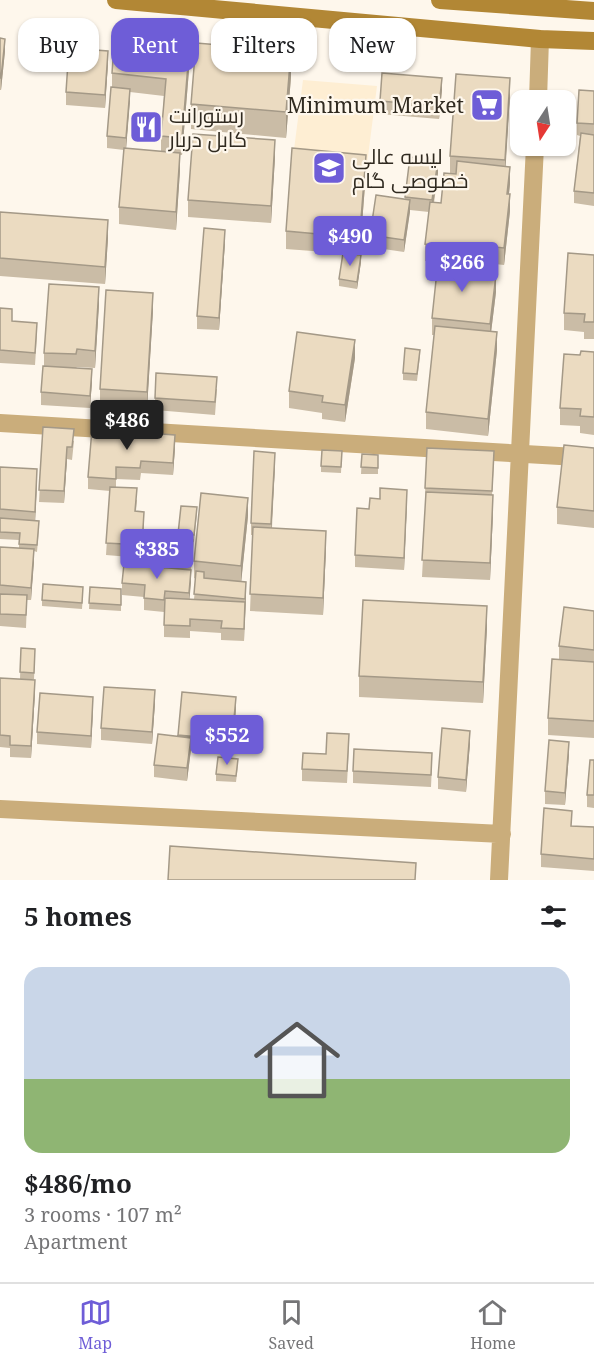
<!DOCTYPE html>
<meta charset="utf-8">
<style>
:root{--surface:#fff;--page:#f6f6f6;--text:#202124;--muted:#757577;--line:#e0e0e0;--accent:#6e5dd7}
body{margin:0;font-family:"Noto Serif",Cairo,serif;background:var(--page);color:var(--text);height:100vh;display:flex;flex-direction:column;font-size:22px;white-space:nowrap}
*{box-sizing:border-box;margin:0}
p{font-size:20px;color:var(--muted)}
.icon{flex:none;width:33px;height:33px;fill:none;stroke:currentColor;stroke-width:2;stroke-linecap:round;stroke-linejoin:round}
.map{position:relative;height:880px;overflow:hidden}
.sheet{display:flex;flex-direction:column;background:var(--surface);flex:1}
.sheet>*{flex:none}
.hud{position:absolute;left:18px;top:18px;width:558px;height:54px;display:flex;gap:12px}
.needle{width:39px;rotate:192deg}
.controls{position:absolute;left:510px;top:90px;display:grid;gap:12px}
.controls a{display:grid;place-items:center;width:66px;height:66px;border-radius:12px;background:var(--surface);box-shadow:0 2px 4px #0004;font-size:30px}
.price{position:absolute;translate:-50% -51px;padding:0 14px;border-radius:6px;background:var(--accent);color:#fff;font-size:20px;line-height:39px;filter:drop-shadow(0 2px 3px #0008)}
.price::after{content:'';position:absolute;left:50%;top:36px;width:18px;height:14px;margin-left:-9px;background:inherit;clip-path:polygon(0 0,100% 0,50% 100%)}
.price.selected{background:#222;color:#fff}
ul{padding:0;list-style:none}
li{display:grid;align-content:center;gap:12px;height:318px;padding:0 24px}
li span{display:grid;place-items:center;height:186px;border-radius:18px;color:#555}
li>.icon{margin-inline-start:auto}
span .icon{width:108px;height:108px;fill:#fffc;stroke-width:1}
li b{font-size:26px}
h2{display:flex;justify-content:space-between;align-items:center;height:72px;padding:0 24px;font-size:26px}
.chip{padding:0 21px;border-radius:18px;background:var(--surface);box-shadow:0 2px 4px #0004;font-size:21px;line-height:54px}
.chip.selected{background:var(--accent);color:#fff}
.dock{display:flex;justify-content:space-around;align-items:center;height:84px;border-top:2px solid var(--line);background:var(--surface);font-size:16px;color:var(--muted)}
.dock a{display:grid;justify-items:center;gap:3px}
.dock .selected{color:var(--accent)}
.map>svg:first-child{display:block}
.built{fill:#feeed3}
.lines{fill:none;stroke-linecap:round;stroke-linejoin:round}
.street{stroke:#caad7b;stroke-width:18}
.secondary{stroke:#b28735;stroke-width:18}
.wall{fill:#cabca6;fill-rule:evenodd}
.shaded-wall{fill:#a49987}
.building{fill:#ebdbc1;stroke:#a49987;stroke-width:1.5}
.labels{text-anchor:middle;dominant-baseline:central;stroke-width:4.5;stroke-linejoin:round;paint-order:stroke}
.poi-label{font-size:21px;fill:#302a20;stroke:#fef7ec;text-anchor:start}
</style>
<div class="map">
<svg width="594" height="880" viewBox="0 0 594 880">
<rect width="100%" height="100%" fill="#fef7ec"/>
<!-- built -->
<path class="built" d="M303,80l74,6 -11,86 -5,65 -20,-2 -1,18 -54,-4 6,-84z"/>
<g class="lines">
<!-- street -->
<path class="street" d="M538,100l2,-61
M0,423l594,35
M0,809l502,25
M499,880l36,-734"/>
<!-- secondary -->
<path class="secondary" d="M116,0l424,39 54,2
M440,0l154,11"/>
</g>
<!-- wall -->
<path class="wall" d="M0,38l5,13 -4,39h-1z
M108,63l-3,45 -39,-3v-13z
M189,70l-7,85h-2v15l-4,60 -57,-6v-17l5,-57 -17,-2v-12l5,-49v-14zM130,92l34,4 -3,40v16l-35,-4z
M291,77l-5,61 -95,-9v-25z
M442,90l-3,29 -59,-5v-13z
M594,91v115l-20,-3v-12l6,-55 -3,-1v-12z
M510,95l-5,72 5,17 -1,10 1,17 -6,54 -18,-2v5l-30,-3v6l40,21 -5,40 6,18 -9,86 -62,-7v-17l8,-77h-2v-17l6,-55 -13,-2v-17l4,-32 -19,-2 -6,42 -34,-5v-12l35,-36 5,-42 28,16 -4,30h7l9,-30v-17z
M275,157l-4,66 -83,-6v-17z
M366,172l-5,65 -20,-2 -1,18 -54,-4v-18z
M0,212l108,26 -3,46 -105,-8z
M225,242l-6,88 -22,-1v-13z
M594,255v84h-10v-7l-20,-2v-17z
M361,262l-4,27 -18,-3v-7z
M99,304l-4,64 -18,-1 -1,1 16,13 -2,27 -49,-3v-13l3,-26v-13z
M0,308l12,13 25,14 -2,30 -35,-2z
M153,310l-6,99 -47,-3v-17z
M594,352v83l-14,-2v-7l-20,-1v-17l20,-53z
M420,356l-3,25 -14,-1v-7z
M355,358l-10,64 -23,-3v-6l-33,-5v-17z
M217,389l-2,26 -60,-5v-12z
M43,427l31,14 -2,19 -5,-1 -3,44 -25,-1z
M175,447l-2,28 -32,-2 -1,7 -24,-1v8l21,13 -1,11 8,13 -2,34 -36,-3 4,-64 -22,-2v-12z
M594,448v80l-37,-4v-17z
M342,451l-1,22 -20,-1v-6z
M362,454l16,1v19h-17z
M494,463l-2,32 1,17 -3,68 -68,-3 4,-77 -1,-12z
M275,465l-3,63 54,20 -3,67 -73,-4 3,-76h-2v-12z
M0,467l37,14 -2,40 4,7 -2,24 -3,-1 -3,49h-4l-1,28 -26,-2v-79l19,1v-8l-19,-1z
M407,502l-3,68 -49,-3v-12l14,-46z
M197,514l-3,28h-1l-4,57h5l2,-20 -2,-1v-17l54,-45 -7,66 5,13 -2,46 -23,-1v-7l-31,-2v7l-26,-1v-25l-20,-2v-13l-22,-2v-12l52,-14 4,-35z
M90,587l31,2v22l-32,-2z
M83,593l-1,16 -40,-3v-6z
M594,611v127l-46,-3v-17l11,-59v-13z
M487,627l-4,76 -124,-6v-21z
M21,648l14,7 -1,24h-14z
M0,678l35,14 -4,66 -21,-1v-9l-10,-1z
M182,692l54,17 -4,43 -41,-4 -4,33 -33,-4v-12l24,-29z
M155,703l-3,41 -51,-4v-12z
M93,709l-2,39 -54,-4v-12z
M470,743l-4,49 -28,-3v-12z
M349,747l-2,36 -45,-2v-12l24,-15z
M569,754l-4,51 -20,-1v-13z
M594,760v48l-7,-1v-12z
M238,765l-2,17 -20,-1v-7z
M432,765l-1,22 -78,-4v-12z
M572,826l22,1v44l-53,-4v-13z"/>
<!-- shaded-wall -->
<path class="shaded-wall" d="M5,39v12l-4,39v-12z
M108,51v12l-3,45v-13z
M291,51v26l-5,61v-26z
M189,52v18l-7,85v-17z
M442,78v12l-3,29v-13z
M510,78v17l-5,82v-17z
M130,89v12l-4,49v-12z
M275,140v17l-4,66v-17z
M180,153v17l-4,60v-18z
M366,155v17l-5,65v-18z
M438,161v12l-6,39v-12z
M510,167v17l-3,27v-17z
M510,194v17l-6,54v-17z
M410,200v12l-6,40v-12z
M341,218v17l-1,18v-17z
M108,220v18l-3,46v-17z
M225,230v12l-6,88v-12z
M361,255v7l-4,27v-7z
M496,275v17l-6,49v-17z
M99,287v17l-4,64v-17z
M153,293v17l-6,99v-17z
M497,332v18l-9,86v-17z
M355,340v18l-10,64v-17z
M92,369v12l-2,27v-12z
M175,435v12l-2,28v-12z
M67,447v12l-3,44v-12z
M275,453v12l-4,71v-12z
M37,469v12l-2,43v-12z
M407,490v12l-3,68v-12z
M493,495v17l-3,68v-17z
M248,498v18l-7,68v-18z
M326,531v17l-3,67v-17z
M34,549v13l-3,38v-12z
M191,570v12l-2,23v-12z
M246,582v13l-2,46 1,-42z
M487,606v21l-4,76v-21z
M35,680v12l-4,66v-12z
M155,690v13l-3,41v-12z
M93,697v12l-2,39v-12z
M236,697v12l-4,43v-12z
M470,731v12l-4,49v-12z
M191,738v12l-4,31v-13z
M569,742v12l-4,51v-12z"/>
<!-- building -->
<path class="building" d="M0,38l5,1 -4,39h-1z
M196,43l95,8 -5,61 -95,-8z
M114,46l75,6 -7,86 -21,-2 5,-57 -54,-6z
M69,48l39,3 -3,44 -39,-3z
M382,73l60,5 -3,28 -59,-5z
M456,74l54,4 -5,82 -55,-4z
M111,87l19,2 -4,49 -19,-2z
M579,90l15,1v33l-17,-1z
M581,133l13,2v58l-20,-2z
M193,134l82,6 -4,66 -83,-6z
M124,148l56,5 -4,59 -57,-5z
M292,148l74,7 -5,64 -20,-1 -1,18 -54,-5z
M410,157l28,4 -6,39 -27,-3z
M457,161l53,6 -3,27h3l-6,54 -18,-2v5l-61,-7 5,-42 11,1 3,-30 12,1z
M376,195l34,5 -6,40 -34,-5z
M0,212l108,8 -3,47 -105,-9z
M204,228l21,2 -6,88 -22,-2z
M439,252l17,2 -2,17 42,4 -6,49 -58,-6z
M343,253l18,2 -4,27 -18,-3z
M568,253l26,2v67h-10l1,-8 -21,-1z
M49,284l50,3 -4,64 -18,-2 -1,5 -32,-1z
M106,290l47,3 -6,99 -47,-3z
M0,308l12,1v12l25,2 -2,30 -35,-3z
M435,326l62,6 -9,87 -62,-7z
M297,332l58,8 -10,65 -23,-3 1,-6 -34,-5z
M405,348l15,2 -3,24 -14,-1z
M581,351l13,1v65l-14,-1 1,-7 -21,-1 4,-54 16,1z
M43,366l49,3 -2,27 -49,-4z
M156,373l61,4 -2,25 -60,-4z
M43,427l31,2 -2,18h-5l-3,44 -25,-1z
M92,429l83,6 -2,28 -32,-2 -1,7 -24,-1v12l-28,-2z
M564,445l30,3v63l-37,-4z
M427,448l67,3 -2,40 -67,-3z
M322,450l20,1 -1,16 -20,-1z
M254,451l21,2 -4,71 -20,-1z
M362,454l16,1v13l-17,-1z
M0,467l37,2 -2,43 -35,-3z
M110,487l27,1 -2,23 9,1 -2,33 -36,-2z
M380,488l27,2 -3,68 -49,-3 2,-47 12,1 1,-11 10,1z
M426,492l67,3 -3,68 -68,-3z
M201,493l47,5 -7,68 -47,-5z
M181,506l16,1 -3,28 -16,-1z
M0,518l39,3 -2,24 -18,-1 1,-11 -20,-1z
M253,527l73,4 -3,67 -73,-4z
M177,538l16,2 -2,25 -17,-1z
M0,547l34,2 -3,39 -31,-3z
M124,564l67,6 -2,23 -24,-2 -1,9 -20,-2 1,-13 -23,-2z
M196,571l8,1v6l42,4 -1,17 -51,-5z
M43,584l40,3 -1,16 -40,-3z
M90,587l31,2v16l-32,-2z
M0,594l27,1 -1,20 -26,-1z
M165,598l80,4 -1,27 -23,-1 1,-7 -32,-2v7l-26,-1z
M363,600l124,6 -4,76 -124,-6z
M564,607l30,4v39l-35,-4z
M21,648l14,1 -1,24 -14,-1z
M552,659l42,3v59l-46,-3z
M0,678l35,2 -4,66 -21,-1v-9l-10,-1z
M104,687l51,3 -3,42 -51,-4z
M182,692l54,5 -4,43 -54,-5z
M40,693l53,4 -2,39 -54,-4z
M442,728l28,3 -4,49 -28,-3z
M327,733l22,1 -2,37 -45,-2 1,-16 23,1z
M158,734l33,4 -4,30 -33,-3z
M549,740l20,2 -4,51 -20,-2z
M354,749l78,4 -1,22 -78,-4z
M218,757l20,2 -2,17 -20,-2z
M590,760h4v35h-7z
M544,808l28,3 -1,15 23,1v32l-53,-5z
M170,846l246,17 -1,17h-247z"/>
<!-- icons -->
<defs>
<symbol id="supermarket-square" viewBox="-11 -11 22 22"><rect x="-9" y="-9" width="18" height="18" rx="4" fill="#6e5dd7" stroke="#fef7ec"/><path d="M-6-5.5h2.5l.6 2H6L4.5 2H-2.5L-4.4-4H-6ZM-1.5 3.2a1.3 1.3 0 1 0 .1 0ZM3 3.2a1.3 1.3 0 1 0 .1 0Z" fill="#fff"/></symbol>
<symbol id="restaurant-square" viewBox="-11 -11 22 22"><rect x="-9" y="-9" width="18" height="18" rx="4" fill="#6e5dd7" stroke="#fef7ec"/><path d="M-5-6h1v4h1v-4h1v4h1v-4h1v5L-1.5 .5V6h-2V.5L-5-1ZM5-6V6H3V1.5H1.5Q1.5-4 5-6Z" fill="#fff"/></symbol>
<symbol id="school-square" viewBox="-11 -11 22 22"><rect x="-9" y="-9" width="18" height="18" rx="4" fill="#6e5dd7" stroke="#fef7ec"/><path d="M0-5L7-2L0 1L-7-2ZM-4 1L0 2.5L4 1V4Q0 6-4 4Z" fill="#fff"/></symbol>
</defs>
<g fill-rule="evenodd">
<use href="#supermarket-square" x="468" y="86" width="38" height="38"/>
<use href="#restaurant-square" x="127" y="108" width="38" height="38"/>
<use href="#school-square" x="310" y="149" width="38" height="38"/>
</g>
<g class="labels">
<!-- poi labels -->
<g class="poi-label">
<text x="464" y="105" text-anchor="end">Minimum Market</text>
<text x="169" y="115">رستورانت<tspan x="169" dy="24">کابل دربار</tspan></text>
<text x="352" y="156">لیسه عالی<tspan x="352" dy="24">خصوصی گام</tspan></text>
</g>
</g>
</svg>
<div class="controls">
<a><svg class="needle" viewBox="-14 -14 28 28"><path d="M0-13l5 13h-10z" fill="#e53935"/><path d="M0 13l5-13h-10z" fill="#757577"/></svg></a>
</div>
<b class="price" style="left:350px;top:267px">$490</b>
<b class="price" style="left:462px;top:293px">$266</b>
<b class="price selected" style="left:127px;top:451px">$486</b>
<b class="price" style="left:157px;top:580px">$385</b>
<b class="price" style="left:227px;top:766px">$552</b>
<div class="hud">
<a class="chip">Buy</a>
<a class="chip selected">Rent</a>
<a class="chip">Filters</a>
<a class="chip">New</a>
</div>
</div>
<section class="sheet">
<h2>5 homes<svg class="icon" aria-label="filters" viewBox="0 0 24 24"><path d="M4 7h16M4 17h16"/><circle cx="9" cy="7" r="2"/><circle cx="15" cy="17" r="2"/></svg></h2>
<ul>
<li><span style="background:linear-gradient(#c9d6e8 60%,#8fb573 0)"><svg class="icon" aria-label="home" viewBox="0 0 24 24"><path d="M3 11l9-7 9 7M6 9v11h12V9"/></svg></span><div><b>$486/mo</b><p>3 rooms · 107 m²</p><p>Apartment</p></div></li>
</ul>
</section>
<nav class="dock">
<a class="selected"><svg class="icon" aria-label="map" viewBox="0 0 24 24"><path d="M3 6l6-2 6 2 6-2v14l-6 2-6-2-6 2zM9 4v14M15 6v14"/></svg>Map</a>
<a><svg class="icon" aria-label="saved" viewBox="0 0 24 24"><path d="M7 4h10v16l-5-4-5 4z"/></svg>Saved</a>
<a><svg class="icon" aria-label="home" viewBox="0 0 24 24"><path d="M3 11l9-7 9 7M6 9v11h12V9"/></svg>Home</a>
</nav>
